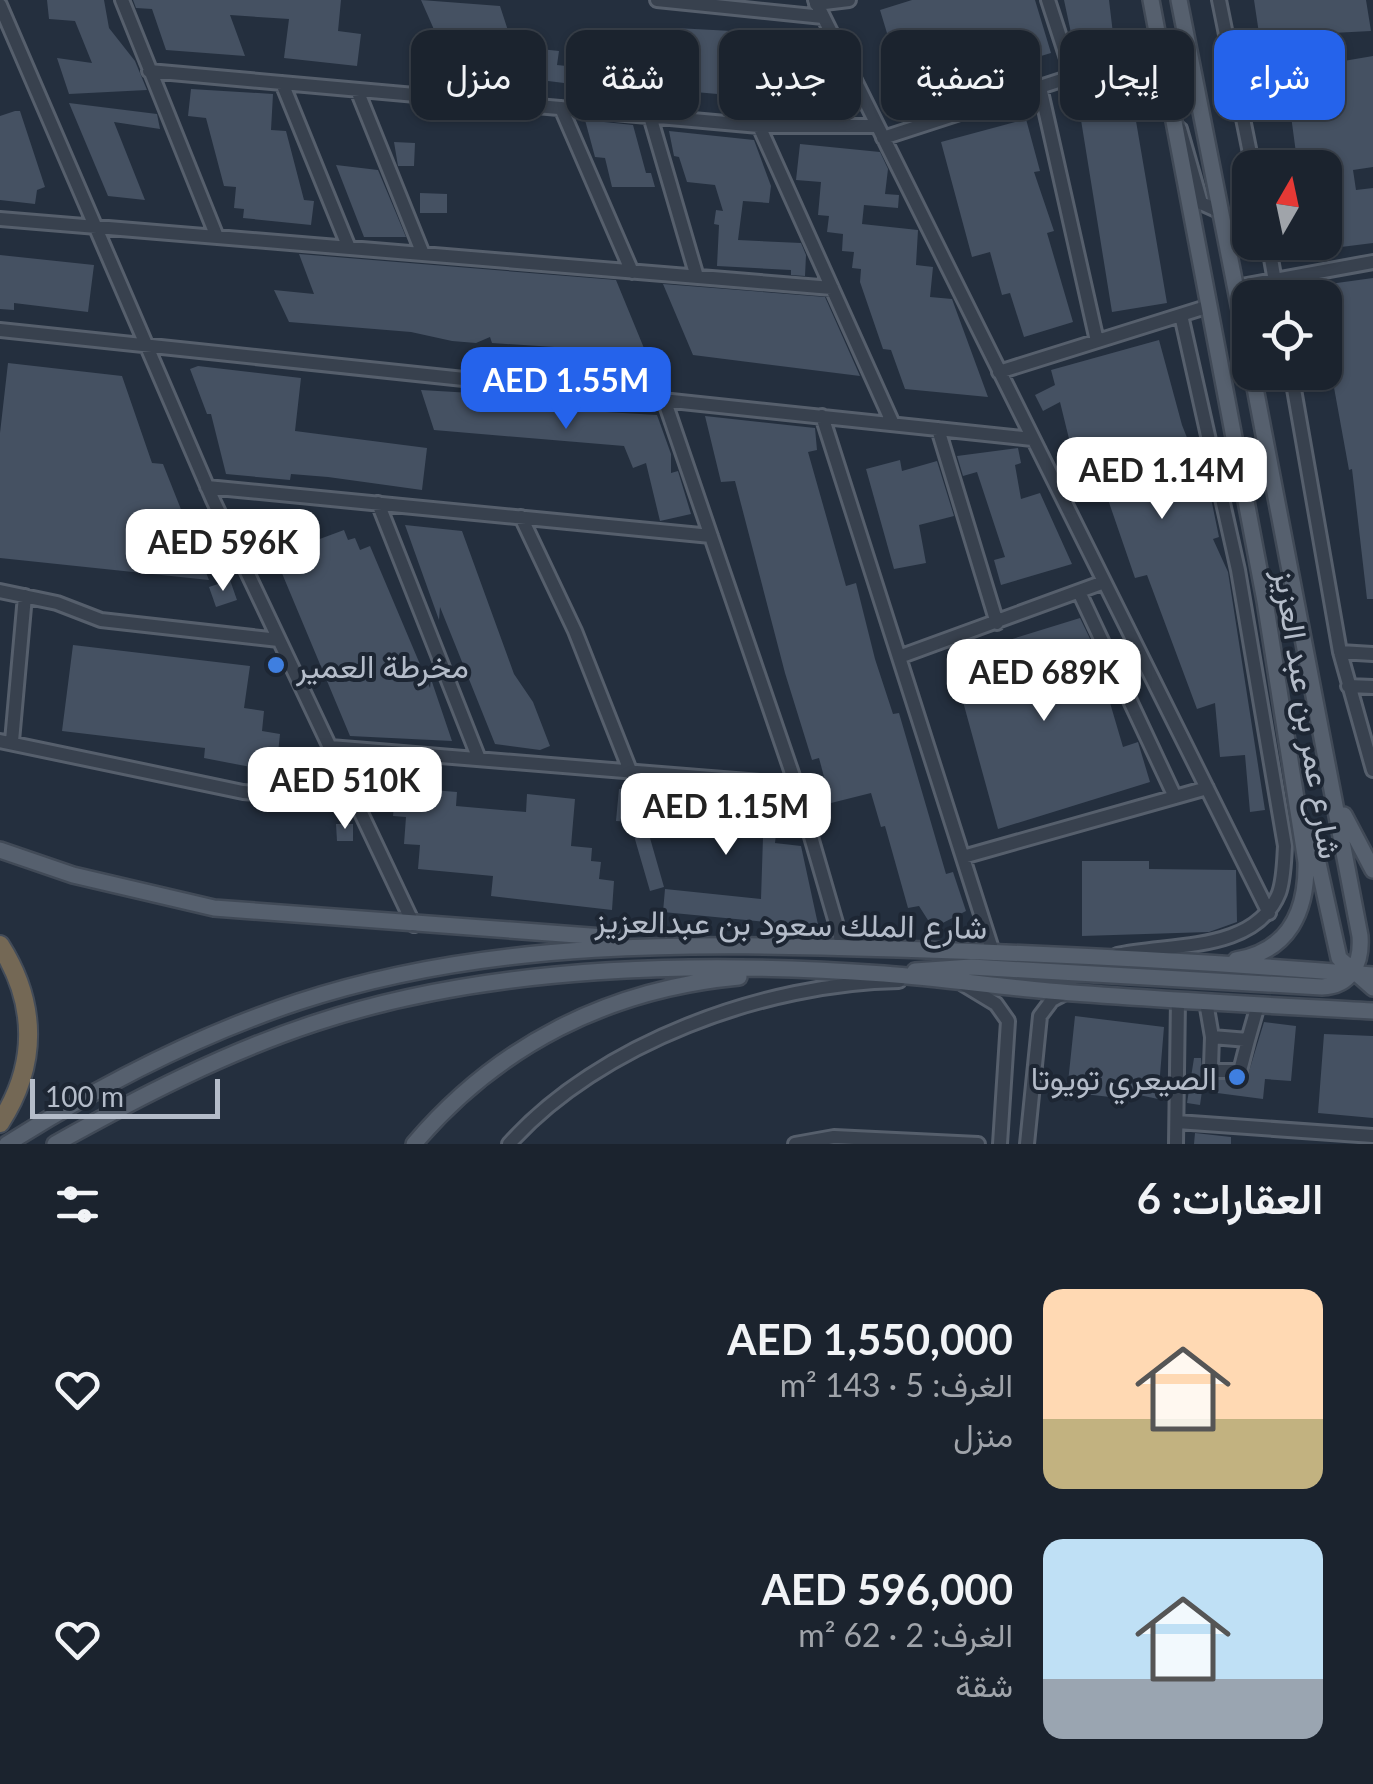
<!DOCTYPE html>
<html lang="ar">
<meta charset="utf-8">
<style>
:root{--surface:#1b232e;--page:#282f3a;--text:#f1f3f6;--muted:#a0a4aa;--line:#39404a;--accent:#2563eb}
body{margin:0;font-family:Lato,Vazirmatn,sans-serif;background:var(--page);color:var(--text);direction:rtl;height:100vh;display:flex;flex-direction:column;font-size:38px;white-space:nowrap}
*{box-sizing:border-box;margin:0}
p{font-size:32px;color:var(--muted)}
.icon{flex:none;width:55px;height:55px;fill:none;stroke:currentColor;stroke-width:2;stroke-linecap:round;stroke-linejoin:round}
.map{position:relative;height:1144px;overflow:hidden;direction:ltr}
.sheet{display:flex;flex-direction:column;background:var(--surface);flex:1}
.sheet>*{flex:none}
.top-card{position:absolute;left:30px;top:30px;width:1315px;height:90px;direction:rtl;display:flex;gap:20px}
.needle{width:65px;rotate:9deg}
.fabs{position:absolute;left:1232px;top:150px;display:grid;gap:20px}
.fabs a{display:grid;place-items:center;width:110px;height:110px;border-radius:20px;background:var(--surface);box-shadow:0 2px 8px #0004,0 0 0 2px var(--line);font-size:50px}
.scale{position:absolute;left:30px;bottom:25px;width:190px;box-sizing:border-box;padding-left:10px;border:5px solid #b4bcc9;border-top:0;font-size:28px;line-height:35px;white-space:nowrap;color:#b4bcc9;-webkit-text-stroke:8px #1d2633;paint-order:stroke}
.price{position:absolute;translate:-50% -85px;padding:0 22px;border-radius:20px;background:#fff;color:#222;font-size:32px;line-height:65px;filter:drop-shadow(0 2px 5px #0008)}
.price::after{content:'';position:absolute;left:50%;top:60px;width:30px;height:22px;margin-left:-15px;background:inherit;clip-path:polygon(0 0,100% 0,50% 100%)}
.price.on{background:var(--accent);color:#fff}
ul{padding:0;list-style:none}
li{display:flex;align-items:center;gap:30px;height:250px;padding:0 50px}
li span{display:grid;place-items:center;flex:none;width:280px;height:200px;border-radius:20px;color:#555}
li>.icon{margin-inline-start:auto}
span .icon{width:120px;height:120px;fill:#fffc;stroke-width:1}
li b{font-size:42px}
h2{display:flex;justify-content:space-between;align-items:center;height:120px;padding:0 50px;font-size:42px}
.tag{padding:0 35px;border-radius:20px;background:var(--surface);box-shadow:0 2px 8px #0004,0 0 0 2px var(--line);font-size:35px;line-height:90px}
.tag.on{background:var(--accent);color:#fff}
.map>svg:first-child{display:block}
.building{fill:#455162}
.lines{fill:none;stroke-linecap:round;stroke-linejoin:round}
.minor-casing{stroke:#565f6c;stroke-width:18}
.major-casing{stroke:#414a57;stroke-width:20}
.highway-casing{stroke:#434c59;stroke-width:22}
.minor{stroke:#38414e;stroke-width:12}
.major{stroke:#56606e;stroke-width:15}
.highway{stroke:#746855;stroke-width:18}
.shop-dot{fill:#3f7fe0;stroke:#1d2633;stroke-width:4}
.labels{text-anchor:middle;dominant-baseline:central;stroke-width:8;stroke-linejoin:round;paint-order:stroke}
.poi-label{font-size:32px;fill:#b4bcc9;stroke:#1d2633;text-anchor:start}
.street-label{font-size:32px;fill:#b4bcc9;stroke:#1d2633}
</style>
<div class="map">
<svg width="1373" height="1144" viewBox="0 0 1373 1144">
<rect width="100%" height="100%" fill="#242f3e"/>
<!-- building -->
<path class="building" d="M47,0h57l5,28 26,33 12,29 -78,4 -12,-36 35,5 -17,-42 -26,-2z
M133,0h208l-3,31 23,3 -4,32 -73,-8 5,-39 -59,-4 15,41 -79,-6 -14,-41 -16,-1z
M421,0l79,6 13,40 46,5 -2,14 19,2 2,-15 62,7 -4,33 -112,-14 -70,-3z
M912,0h123l16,53 -145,43 -26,-86z
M1064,0h45l5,42 -40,5z
M1254,0h112l5,31 -58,3 2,9 -40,6 1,9 -13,2z
M676,28l146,8 22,47 -3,27 -64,-6 -3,-9 -12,3 -67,-6z
M1373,56v111l-20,3 3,20 17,-2v55l-48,6v-81h-27l-13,-97z
M1129,80l38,223 -55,9 -36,-223z
M191,89l82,5 -2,36 15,1 18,69 10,1 -3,24 -68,-7 1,-9 -10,-1 2,-21 -12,-1 -18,-68 -18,-2z
M69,103l88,11 3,15 -46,-7 31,78 -37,-4z
M15,111h5l25,76 -8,3 -2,14 -35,-4v-84z
M1026,119l14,52 -6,1 20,59 -7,2 26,89 -49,15 -14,-44 -8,2 -12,-43 -18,5 -31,-115z
M585,120l48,5 13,48h5l4,14h-43l-7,-29 -10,-1z
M669,131l85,9 17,46 -2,17 -26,-2 -5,39 63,3 5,12 -1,21 -14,-1v-5l-74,-4 2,-41 -5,-1 2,-14 7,1 -8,-26 -28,-3 -8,-25 -5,-1z
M394,142l21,1 -1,23h-16z
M800,144l80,8 8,17 -3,25 14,1 -1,13 -34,-3 -2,19 56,6 -2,35 17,2 -3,30 22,2 36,98 -83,-8 -14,-39 -8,-1 -23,-67 1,-13 -9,-1 2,-16 -12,-1 1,-17 -16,-2 2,-16 -11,-1 3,-33 -25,-2z
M336,165l42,5 28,67h-42z
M420,193l27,1v19h-27z
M299,254l317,26 30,73 -154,-10 -2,-6 -14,6 -24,-2 -41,-9 -122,-10 -15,-32 40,4z
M0,255l94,10 -6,47 -74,-9v7l-14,-1z
M1373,278v321h-6l-15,-130 -3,1 -24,-132v-40h-8l-2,-12z
M663,284l162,13 35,79 -167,-21z
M1159,340l23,85 17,43 6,1 14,68 -6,2 15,33 37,238 -15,2 -5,-57 -25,2 -5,-54 -18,6 -50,-134 -12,3 -32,-93 -21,7 -22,-90 -17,9 -8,-16 20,-10 -4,-15z
M8,363l114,13 30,87 11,1 46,116 -209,-22v-125z
M198,366l103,12 -6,53 132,17 -5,42 -94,-13 -37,-3 -1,6 -64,-6 -15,-60h-4l-17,-45z
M421,390l118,7 63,7 4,8 51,3 14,39v19l7,-2 13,43 -31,7 -14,-58 -13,5 -9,-22 -190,-16z
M705,416l110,12 2,22 -9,2 38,134 10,-3 19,76 18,55 6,-1 47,161 7,-2 13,39 -33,17 -14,-22 -11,2 -23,-82 -4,1 -10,-34 -40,10 -12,-45 -7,2 -27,-87 -50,-192 -14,1z
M1018,448l3,15 -6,2 6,34 19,-6 32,71 -71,21 -7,-25 11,-3 -28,-85 -14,4 -6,-20z
M900,460l2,11 35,-10 17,55 -35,9 7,38 -32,6 -28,-100z
M405,525l57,6 52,143 19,28 17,44 -10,4 -45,-6 -55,-137 -1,13z
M344,530l4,10 7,-2 5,12 10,-4 60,142 1,-9 21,62 -102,-5 -79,-189 43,-16 3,9z
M230,580l7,20 -21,7 -7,-20z
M1080,618l13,27 30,102 15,-5 12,40 -152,47 -47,-171z
M73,645l177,21 -6,42 20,3 -2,20 18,3 -4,38 -72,-14 1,-10 -143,-17z
M396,787l61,5 -1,14 70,6 1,-18 48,5 -4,47 21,2 -1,13 10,1 -2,17 15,2 -2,29 -121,-14 2,-20 -75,-7 2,-24 -16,-1 2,-27 -13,-1z
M619,789l160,17 -4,37 26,3 18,83 -16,3 -38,-4 1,-6 -103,-10 2,-23 96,10 2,-62 -117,-13 18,63 -14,4 -20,-69 -14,-1z
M336,824h17v17h-16z
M1082,861h67v8l87,1 1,52 -28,10 -127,4z
M1075,1016l89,11 -6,72 -47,-10 -1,8 -43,-5z
M1264,1022l32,4 -5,55 -26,-2 -2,20 -61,-8 -2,14 -13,-2 7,-45h7l1,12 11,10 34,-2z
M1324,1034l49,2v82l-55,-5z
M1195,1133l36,4v7h-37z"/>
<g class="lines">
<defs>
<path id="minor" d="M122,0l95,237
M657,0l166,17
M815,0l454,913
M1048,0l25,77
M1219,0l34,168
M816,4l33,-4
M0,5l213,495 201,425
M149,71l610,55h118
M282,83l67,165
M1040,87l57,254
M357,90l66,164
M561,108l71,164
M650,116l47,161
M759,126l134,298
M1180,129l21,74 20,9
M883,138l277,-90
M0,219l832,69
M1268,242l10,56
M1236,287l137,-25
M0,330l1032,109
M999,372l207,-65
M1291,372l49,280 33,118
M664,399l132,386 47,162
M822,416l171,536
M938,429l59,194
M207,487l504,49
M378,503l101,256
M521,517l54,114 56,142
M0,591l57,12 44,17 178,20
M1080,594l95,203
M1340,652l33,2
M899,657l205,-75
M1348,686l25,1
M0,741l243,51 113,9
M12,741l13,-145
M330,747l466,38
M963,857l244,-69
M1117,955c53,-12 138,-2 162,-62 5,-14 5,-32 6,-47l-47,-276 -57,-255
M963,984l33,20 12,17 -8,123
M1206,1002l6,35 36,3 10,-35
M1212,1037l-1,29 5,5h24l8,-31
M1177,1122l196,14
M509,1144c90,-101 257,-161 390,-163
M795,1144l39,-7 144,7
M1027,1144l13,-128 12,-16 15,-8
M1176,1144l2,-144"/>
<path id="major" d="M1151,0l114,601 41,261c1,49 -17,89 -70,98
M1179,0l71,361
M1344,815l29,55
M1311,831l28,127 34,30
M0,850l73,25 141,33 403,30
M915,971l56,-4 351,20c29,-1 40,-24 38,-51l-108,-564
M7,1144c92,-58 188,-108 291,-142 195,-64 398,-59 599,-53 159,5 318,13 476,26
M55,1144c84,-47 169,-91 260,-121 174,-58 387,-62 569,-49 55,4 110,12 165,17 108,9 216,14 324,20
M414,1144c84,-99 195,-155 325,-167"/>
<path id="highway" d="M0,945c37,58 38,120 0,178"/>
</defs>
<!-- minor casing -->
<use href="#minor" class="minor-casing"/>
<!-- major casing -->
<use href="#major" class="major-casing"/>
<!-- highway casing -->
<use href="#highway" class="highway-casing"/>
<!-- minor -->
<use href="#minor" class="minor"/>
<!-- major -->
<use href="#major" class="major"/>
<!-- highway -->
<use href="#highway" class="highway"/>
</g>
<!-- markers -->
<g class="shop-dot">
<circle cx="276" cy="665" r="10"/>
<circle cx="1237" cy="1077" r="10"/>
</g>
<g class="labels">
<!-- poi labels -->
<g class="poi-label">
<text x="296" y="665">مخرطة العمير</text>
<text x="1217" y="1077" text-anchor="end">الصيعري تويوتا</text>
</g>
<!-- street labels -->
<g class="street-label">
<text transform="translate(1309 714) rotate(81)">شارع عمر بن عبد العزيز</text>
<text transform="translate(791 923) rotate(1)">شارع الملك سعود بن عبدالعزيز</text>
</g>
</g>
</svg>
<div class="fabs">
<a><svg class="needle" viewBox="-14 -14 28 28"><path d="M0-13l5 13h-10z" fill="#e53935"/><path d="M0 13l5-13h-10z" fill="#a0a4aa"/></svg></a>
<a><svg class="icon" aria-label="locate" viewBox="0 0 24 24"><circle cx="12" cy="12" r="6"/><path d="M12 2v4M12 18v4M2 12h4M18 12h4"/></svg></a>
</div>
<div class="scale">100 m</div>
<b class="price on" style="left:566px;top:432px">AED 1.55M</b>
<b class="price" style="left:1162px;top:522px">AED 1.14M</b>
<b class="price" style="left:223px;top:594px">AED 596K</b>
<b class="price" style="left:1044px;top:724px">AED 689K</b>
<b class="price" style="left:345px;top:832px">AED 510K</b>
<b class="price" style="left:726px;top:858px">AED 1.15M</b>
<div class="top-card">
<a class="tag on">شراء</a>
<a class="tag">إيجار</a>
<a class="tag">تصفية</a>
<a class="tag">جديد</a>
<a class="tag">شقة</a>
<a class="tag">منزل</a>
</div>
</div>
<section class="sheet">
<h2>العقارات: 6<svg class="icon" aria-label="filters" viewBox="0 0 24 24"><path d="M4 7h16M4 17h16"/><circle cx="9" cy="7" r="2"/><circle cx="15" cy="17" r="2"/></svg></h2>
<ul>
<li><span style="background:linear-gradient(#ffd9b3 65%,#c2b280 0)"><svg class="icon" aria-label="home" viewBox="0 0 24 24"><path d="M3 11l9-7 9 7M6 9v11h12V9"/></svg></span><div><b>AED 1,550,000</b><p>الغرف: 5 · 143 m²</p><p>منزل</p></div><svg class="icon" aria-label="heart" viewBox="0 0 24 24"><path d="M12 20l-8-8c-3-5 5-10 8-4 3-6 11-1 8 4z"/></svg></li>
<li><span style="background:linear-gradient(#bfe0f5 70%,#9aa5b1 0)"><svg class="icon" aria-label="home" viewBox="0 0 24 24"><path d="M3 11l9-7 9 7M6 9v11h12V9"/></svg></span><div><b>AED 596,000</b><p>الغرف: 2 · 62 m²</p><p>شقة</p></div><svg class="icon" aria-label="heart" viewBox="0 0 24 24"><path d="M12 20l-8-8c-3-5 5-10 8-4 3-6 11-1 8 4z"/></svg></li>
</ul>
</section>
